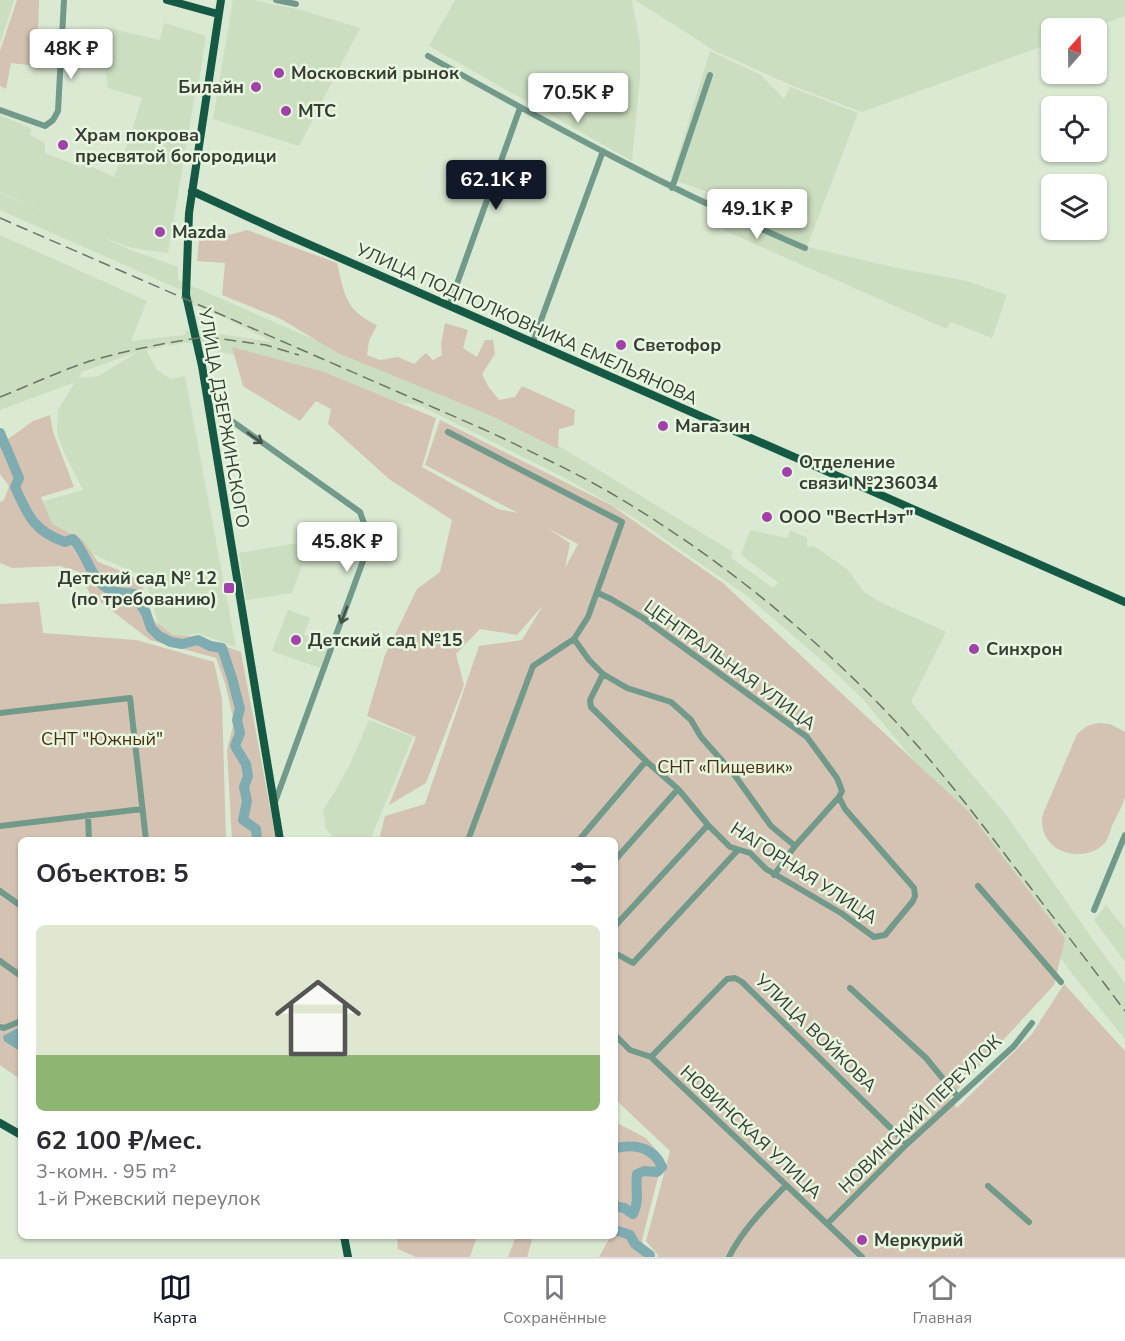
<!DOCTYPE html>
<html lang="ru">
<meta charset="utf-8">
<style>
:root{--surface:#fff;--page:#f2f2f3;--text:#2b2b33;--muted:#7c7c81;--line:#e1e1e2;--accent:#111827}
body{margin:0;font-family:"Nunito Sans",sans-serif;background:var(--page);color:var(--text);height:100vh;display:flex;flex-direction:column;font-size:22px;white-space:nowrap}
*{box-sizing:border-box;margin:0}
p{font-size:20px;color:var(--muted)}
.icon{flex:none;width:33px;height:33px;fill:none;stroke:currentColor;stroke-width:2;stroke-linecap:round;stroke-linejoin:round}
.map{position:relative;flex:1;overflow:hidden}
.panel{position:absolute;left:18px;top:837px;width:600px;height:402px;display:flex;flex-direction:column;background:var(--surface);border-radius:9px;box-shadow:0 2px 4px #0004}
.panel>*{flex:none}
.needle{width:39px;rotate:20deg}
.fabs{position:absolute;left:1041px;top:18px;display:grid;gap:12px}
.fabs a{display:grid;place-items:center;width:66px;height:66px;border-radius:9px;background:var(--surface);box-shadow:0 2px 4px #0004;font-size:30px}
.price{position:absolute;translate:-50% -51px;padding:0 14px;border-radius:6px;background:#fff;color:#222;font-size:20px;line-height:39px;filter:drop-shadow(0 2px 3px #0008)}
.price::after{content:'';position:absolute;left:50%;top:36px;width:18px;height:14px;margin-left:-9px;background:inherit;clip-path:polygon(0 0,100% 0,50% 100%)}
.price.active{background:var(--accent);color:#fff}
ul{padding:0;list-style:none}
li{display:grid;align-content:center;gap:12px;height:318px;padding:0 18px}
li+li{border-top:2px solid var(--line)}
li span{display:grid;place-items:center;height:186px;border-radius:9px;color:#555}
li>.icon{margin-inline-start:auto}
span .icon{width:108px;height:108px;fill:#fffc;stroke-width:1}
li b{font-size:26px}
h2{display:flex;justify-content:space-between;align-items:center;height:72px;padding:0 18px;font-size:26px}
.tab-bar{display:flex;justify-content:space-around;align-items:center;height:84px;border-top:2px solid var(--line);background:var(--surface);font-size:16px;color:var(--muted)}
.tab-bar a{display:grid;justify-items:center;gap:3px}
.tab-bar .active{color:var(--accent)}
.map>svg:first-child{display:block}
.built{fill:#cbdec0;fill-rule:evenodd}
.green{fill:#d4c3b2;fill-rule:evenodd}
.water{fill:#7eacb0}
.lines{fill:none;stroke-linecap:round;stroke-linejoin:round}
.river{stroke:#7eacb0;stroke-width:10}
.minor{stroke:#729a8a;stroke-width:6}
.major{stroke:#155945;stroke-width:8}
.rail{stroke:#6b7466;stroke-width:1.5;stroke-dasharray:12 6;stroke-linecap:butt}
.oneway{stroke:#435045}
.poi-dot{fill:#a141aa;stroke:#e7f6df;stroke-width:2}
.labels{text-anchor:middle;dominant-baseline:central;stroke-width:5;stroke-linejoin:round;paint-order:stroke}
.poi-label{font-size:18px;font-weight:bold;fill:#373d34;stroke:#e7f6df;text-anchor:start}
.street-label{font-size:18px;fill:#373d34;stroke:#e7f6df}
.park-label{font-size:18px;fill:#4c2f0c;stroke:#e7f6df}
</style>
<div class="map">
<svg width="1125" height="1257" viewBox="0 0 1125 1257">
<rect width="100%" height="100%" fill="#dae9d2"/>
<!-- built -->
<path class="built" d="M0,0h14l-14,44z
M233,0h20l48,10 59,18 -61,118 -86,-27z
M455,0h177l8,43v35l-8,83 -203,-115z
M635,0h490v16l-33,12h-40l-1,15 -189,69 -69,-26 -78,-35z
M164,23l42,13 -7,45 -2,1 -29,171 -35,-5 -32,-11 30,13 47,17v13l211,92 147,60 197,120 -2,6 42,30 5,-5 6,4 -43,-32 9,-25 37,8 3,-8 17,8v9l7,-1 33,23 17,23 14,9 68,31 -35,70 96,114 89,128 29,39v56l-52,-64 -122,-171 -26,-34 -2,1 -62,-74 -35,-33 -80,-69 -113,-78 -68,-39 -146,-73 -28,-4 -73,-27 -119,-27v-3l-16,-1 -14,3 -3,-3 -5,1 1,3 -16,3 11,20 14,9 14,-3 51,271 -38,-14 -23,6 -14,-5 -16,-57 -94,-41 -22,-31 54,-15 -20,-40 -6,-17 1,-23 17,-28 -75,28v-175l147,66 -16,40 54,-6 1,-4h13l74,11 -64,-32 -20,-6 -1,-11 -188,-83v-17l51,22 -51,-23v-77l32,14 -2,6 15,8v10l36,14 3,-4 30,14 14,-34 14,-45 -34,-10 -5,-39 5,-21 52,12zM139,351l-41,25 -19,2 3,-6z
M710,51l51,24 23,24 6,-12 68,26 -51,134 90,21 70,13 40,14 -15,43 -41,-16 -4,7 -224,-99 13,-28 -65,-23z
M304,542l6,1 -18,50 -46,7 -7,-47z
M288,610l22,8 -6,17 25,10 -9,23 -48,-17z
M369,720l44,17 -43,103h-34l-10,-11 -3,-19 11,-17 16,-29z
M1106,905l19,24v33l-31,-42z"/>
<!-- green -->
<path class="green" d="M17,0h22l-2,66 -26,-3 -5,26 -6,-3v-35z
M247,230l90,33c8,33 8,47 40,62l-8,16 -2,14 13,5 18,-3 16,7 12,-11 7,7 9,-5 -1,-11 4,-21 23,7 -5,18 14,9 8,-17h8l2,14 -13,20 6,12 11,14 16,-3 7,-11 53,24 -1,15 -15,4 -1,20 -66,-33 -154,-63 -59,-35 -57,-23 3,-32 -28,-2 2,-22 34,-5z
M232,347l89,24 115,47 -14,49 76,42 20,4 -93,-48 15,-45 171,85 112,78 245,228 97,128 -11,46 -104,113 7,10 75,-74 32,-50 61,67v206h-468l1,-2 -12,-14 24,-90 -55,-52v-259h-236l6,-24 40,-12 54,-158 43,-6 21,-35 -26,30 -37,-6 -24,25 8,31 -38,98 -37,22 27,-68 -49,-21 18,-61 32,-66 23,-17 12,-52 -63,-41 -61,-55 3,-15 -15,-8 -16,20 -57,-35zM547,528l31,16 -13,24 5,-25z
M50,415l3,17 21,55 -33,10 11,27 31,16 15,22 31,12 13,11 12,36 19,14 27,2 41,15 35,188h-44l-5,-90 7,-28 -9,-39 -9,-25 -66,-18 -60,-46 -11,-22 -19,-6 -48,2 -12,-5v-61l4,-2 5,-14 -9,-12v-29l33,-24z
M39,602l4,31 93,7 78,22 8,37 4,141h-205v233l-4,4 -17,-12v-461z
M1098,723l12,1 15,8c0,16 0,51 0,65 -3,10 -9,20 -13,29 -2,6 -4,13 -7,17 -24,24 -70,7 -62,-29l34,-80 10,-8z
M615,1122l31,16 17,20 -21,82 4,17h-47l10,-18v-3h6z
M397,1236h80l-7,21h-54l-18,-8z
M516,1236h17l-6,21h-19z"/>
<!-- water -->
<path class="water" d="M18,1028l3,1v19l-3,2 -14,-9 -1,-5z"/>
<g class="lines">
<!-- river -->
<path class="river" d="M0,433l19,45 -4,9c13,29 19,44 50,55l8,-3c14,14 17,41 37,51 6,3 17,3 24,4l12,19 5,15 8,8 12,6 11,2 16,-4 12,6 12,2 10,30 8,31 -3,11 3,13 -5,13 11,18 2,12 -4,11 3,14 -4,19 13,9 1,11
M615,1148c20,-4 38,-2 47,19l-5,5 -13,-1 -7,3c-2,15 3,26 -4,40l-9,-6 -9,-2
M615,1230l15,5 5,9 15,11v2"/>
<!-- minor -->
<path class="minor" d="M276,0l20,4
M428,56c123,69 247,137 377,192
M0,110l45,16 8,-6 5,-9 6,-111
M672,188l38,-113
M449,306l71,-198
M533,342l70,-191
M208,404l152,108 6,17 1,21 -92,252
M448,432l174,90 -34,95 -14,22 -41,27 -65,174
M598,593l13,6 32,19 164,119 30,41 5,13 -3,6 6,12 69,79 1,8 -2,5 -28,34 -11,2 -33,-24 -75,-44 -16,-16 -20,-6 -22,-22 -30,-36 -32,-28 -55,-54 -1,-7 13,-26
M574,639l15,21 14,14 24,14 44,14 20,18 10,17 32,36 38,53 24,20
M0,713l130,-15 16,142
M88,815l1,25
M0,826l142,-17
M579,840l67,-79
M615,860l63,-71
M774,875l21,-29 44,-49
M978,886l83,96
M0,891l21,15
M1094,910l31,-75
M615,926l93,-101
M615,953l18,10 104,-112
M0,961l21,15
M850,988l76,70 32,39
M0,1027l4,1 17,-7
M615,1035l15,15 21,7 211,200
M651,1057l76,-78 8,-1 7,4 165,162
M988,1186l41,36
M827,1224l80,-80 107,-98 18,-23
M729,1257c14,-28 36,-49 57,-72"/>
<!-- major -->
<path class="major" d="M167,0l51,14
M221,0l-32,213 -3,82 16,71 78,474
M192,191l91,42 842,369
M0,1123l21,12
M344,1236l4,21"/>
<!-- rail -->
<path class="rail" d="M0,218l492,215c39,19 79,37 117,59 106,62 205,142 289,232 39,42 74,87 109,133 39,51 79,102 118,154
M0,397c30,-12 60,-26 90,-36 39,-11 77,-19 117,-24l59,8 33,10"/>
</g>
<!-- one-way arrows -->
<defs><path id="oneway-shaft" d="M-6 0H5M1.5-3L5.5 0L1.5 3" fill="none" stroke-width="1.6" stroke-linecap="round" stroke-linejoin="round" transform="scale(1.5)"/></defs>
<g class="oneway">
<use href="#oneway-shaft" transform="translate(255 438) rotate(36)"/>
<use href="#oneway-shaft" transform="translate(344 615) rotate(110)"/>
</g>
<!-- markers -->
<g class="poi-dot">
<circle cx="279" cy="73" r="6"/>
<circle cx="256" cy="87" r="6"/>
<circle cx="286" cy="111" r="6"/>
<circle cx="63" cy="145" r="6"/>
<circle cx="160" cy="232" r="6"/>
<circle cx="621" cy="345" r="6"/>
<circle cx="663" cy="426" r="6"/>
<circle cx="787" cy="472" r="6"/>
<circle cx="767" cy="517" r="6"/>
<rect x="223" y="582" width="12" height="12" rx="3"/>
<circle cx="296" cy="640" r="6"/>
<circle cx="974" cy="649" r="6"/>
<circle cx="862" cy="1240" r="6"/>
</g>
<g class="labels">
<!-- poi labels -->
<g class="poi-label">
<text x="291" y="73">Московский рынок</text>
<text x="244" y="87" text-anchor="end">Билайн</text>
<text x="298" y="111">МТС</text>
<text x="75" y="135">Храм покрова<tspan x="75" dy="21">пресвятой богородици</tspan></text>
<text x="172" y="232">Mazda</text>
<text x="633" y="345">Светофор</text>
<text x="675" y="426">Магазин</text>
<text x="799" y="462">Отделение<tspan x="799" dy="21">связи №236034</tspan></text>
<text x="779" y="517">ООО "ВестНэт"</text>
<text x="217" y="578" text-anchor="end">Детский сад № 12<tspan x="217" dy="21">(по требованию)</tspan></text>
<text x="308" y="640">Детский сад №15</text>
<text x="986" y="649">Синхрон</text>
<text x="874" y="1240">Меркурий</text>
</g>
<!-- street labels -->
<g class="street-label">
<text transform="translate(527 324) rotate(24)">УЛИЦА ПОДПОЛКОВНИКА ЕМЕЛЬЯНОВА</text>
<text transform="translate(224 418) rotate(80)">УЛИЦА ДЗЕРЖИНСКОГО</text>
<text transform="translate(730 665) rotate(36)">ЦЕНТРАЛЬНАЯ УЛИЦА</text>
<text transform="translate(804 873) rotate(33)">НАГОРНАЯ УЛИЦА</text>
<text transform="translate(816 1033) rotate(44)">УЛИЦА ВОЙКОВА</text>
<text transform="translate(920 1114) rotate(-44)">НОВИНСКИЙ ПЕРЕУЛОК</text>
<text transform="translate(751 1132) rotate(43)">НОВИНСКАЯ УЛИЦА</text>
</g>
<!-- park labels -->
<g class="park-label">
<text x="102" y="739">СНТ "Южный"</text>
<text x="725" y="767">СНТ «Пищевик»</text>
</g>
</g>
</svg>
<div class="fabs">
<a><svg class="needle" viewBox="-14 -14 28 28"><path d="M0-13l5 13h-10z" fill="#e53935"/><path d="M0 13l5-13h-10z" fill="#7c7c81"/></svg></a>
<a><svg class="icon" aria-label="locate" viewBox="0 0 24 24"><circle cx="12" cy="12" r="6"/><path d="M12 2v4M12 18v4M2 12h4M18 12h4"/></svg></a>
<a><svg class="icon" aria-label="layers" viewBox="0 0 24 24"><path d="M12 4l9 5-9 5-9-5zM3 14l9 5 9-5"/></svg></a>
</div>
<b class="price" style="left:71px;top:80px">48K ₽</b>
<b class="price" style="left:578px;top:124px">70.5K ₽</b>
<b class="price active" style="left:496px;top:211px">62.1K ₽</b>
<b class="price" style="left:757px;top:240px">49.1K ₽</b>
<b class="price" style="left:347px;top:573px">45.8K ₽</b>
<section class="panel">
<h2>Объектов: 5<svg class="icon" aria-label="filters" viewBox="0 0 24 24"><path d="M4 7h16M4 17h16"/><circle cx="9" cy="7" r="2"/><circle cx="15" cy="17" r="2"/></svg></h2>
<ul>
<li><span style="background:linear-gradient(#dfe7d0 70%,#8fb573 0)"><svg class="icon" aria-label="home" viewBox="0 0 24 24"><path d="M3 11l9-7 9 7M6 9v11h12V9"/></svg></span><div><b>62 100 ₽/мес.</b><p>3-комн. · 95 m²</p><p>1-й Ржевский переулок</p></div></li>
</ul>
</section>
</div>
<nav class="tab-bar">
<a class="active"><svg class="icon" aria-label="map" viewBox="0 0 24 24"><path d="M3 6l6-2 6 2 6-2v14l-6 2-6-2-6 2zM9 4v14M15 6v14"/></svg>Карта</a>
<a><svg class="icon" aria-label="saved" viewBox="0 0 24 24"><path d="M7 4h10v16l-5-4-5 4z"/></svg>Сохранённые</a>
<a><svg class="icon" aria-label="home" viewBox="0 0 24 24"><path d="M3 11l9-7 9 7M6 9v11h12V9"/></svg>Главная</a>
</nav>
